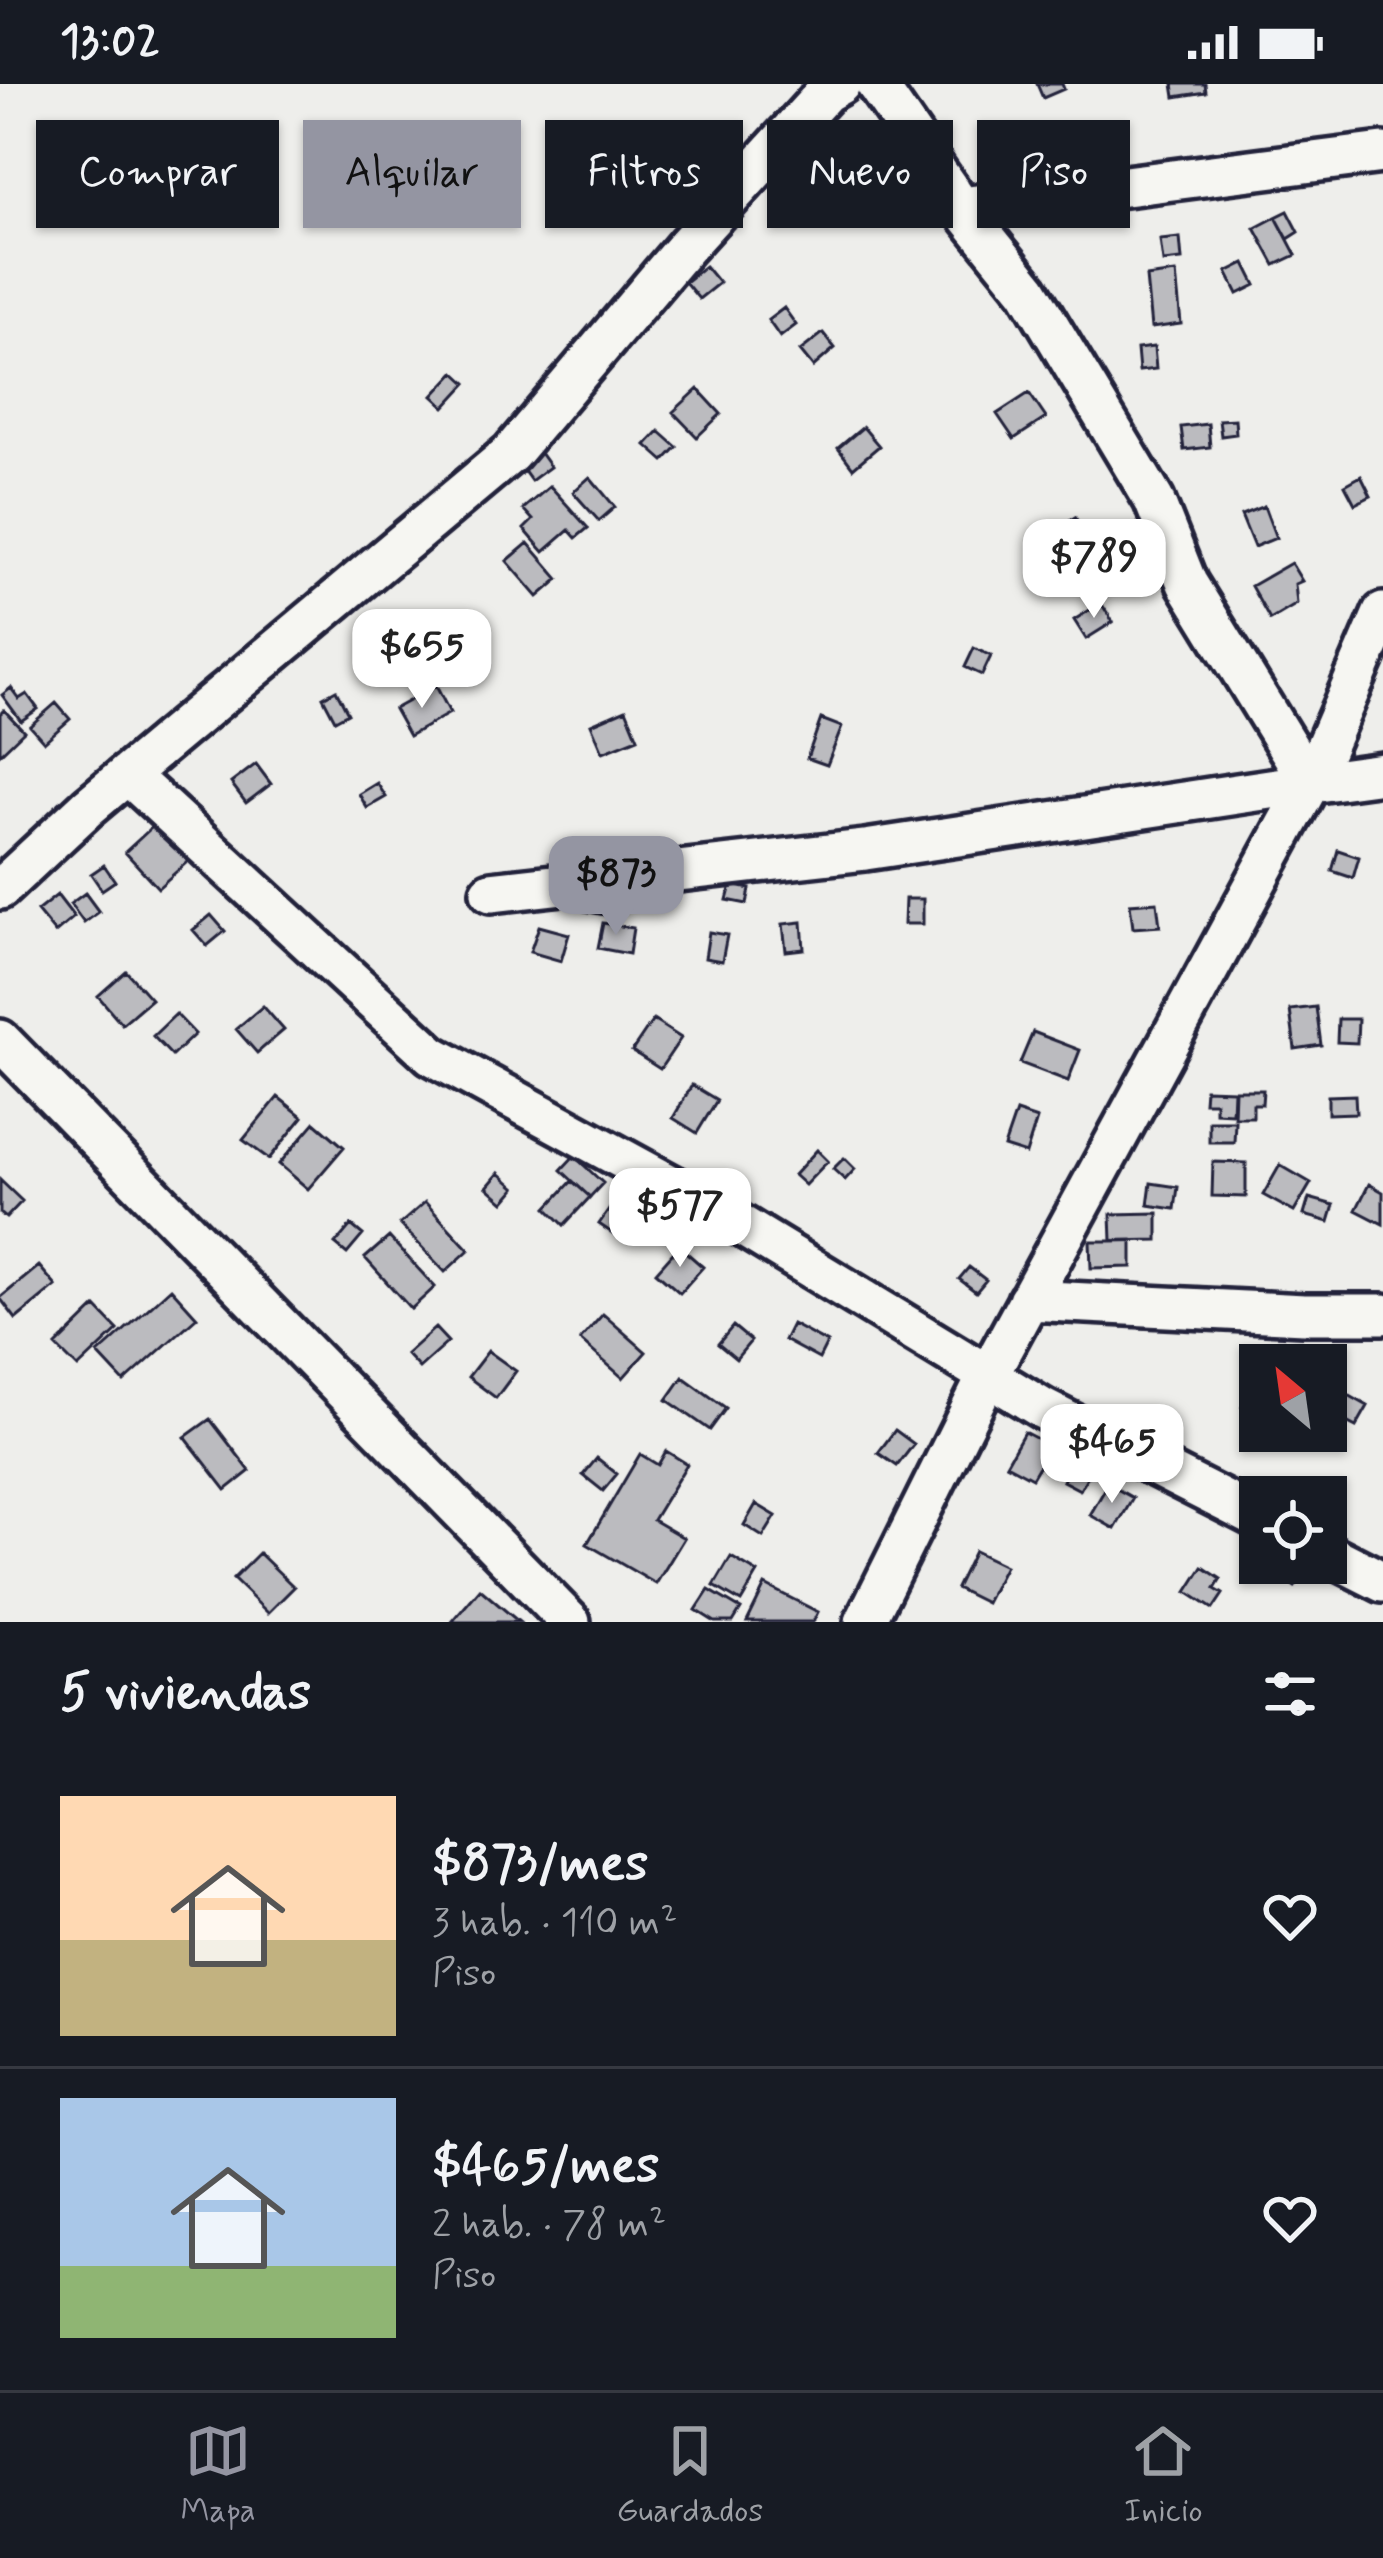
<!DOCTYPE html>
<html lang="es">
<meta charset="utf-8">
<style>
:root{--surface:#171b24;--page:#20242c;--text:#f1f3f6;--muted:#9ea1a6;--line:#363941;--accent:#9495a2}
body{margin:0;font-family:Mynerve,sans-serif;background:var(--page);color:var(--text);height:100vh;display:flex;flex-direction:column;font-size:45px;white-space:nowrap}
*{box-sizing:border-box;margin:0}
p{font-size:39px;color:var(--muted)}
.icon{flex:none;width:66px;height:66px;fill:none;stroke:currentColor;stroke-width:2;stroke-linecap:round;stroke-linejoin:round}
.map{position:relative;height:1538px;overflow:hidden}
.panel{display:flex;flex-direction:column;background:var(--surface);flex:1}
.panel>*{flex:none}
.guide{position:absolute;left:36px;top:36px;width:1311px;height:108px;display:flex;gap:24px}
.needle{width:78px;rotate:331deg}
.fabs{position:absolute;left:1239px;top:1260px;display:grid;gap:24px}
.fabs a{display:grid;place-items:center;width:108px;height:108px;border-radius:0px;background:var(--surface);box-shadow:0 3px 9px #0004;font-size:60px}
.price{position:absolute;translate:-50% -102px;padding:0 27px;border-radius:24px;background:#fff;color:#222;font-size:39px;line-height:78px;filter:drop-shadow(0 3px 6px #0008)}
.price::after{content:'';position:absolute;left:50%;top:72px;width:36px;height:27px;margin-left:-18px;background:inherit;clip-path:polygon(0 0,100% 0,50% 100%)}
.price.active{background:var(--accent);color:#111}
ul{padding:0;list-style:none}
li{display:flex;align-items:center;gap:36px;height:300px;padding:0 60px}
li+li{border-top:3px solid var(--line)}
li span{display:grid;place-items:center;flex:none;width:336px;height:240px;border-radius:0px;color:#555}
li>.icon{margin-inline-start:auto}
span .icon{width:144px;height:144px;fill:#fffc;stroke-width:1}
li b{font-size:51px}
h2{display:flex;justify-content:space-between;align-items:center;height:144px;padding:0 60px;font-size:51px}
.chip{padding:0 42px;border-radius:0px;background:var(--surface);box-shadow:0 3px 9px #0004;font-size:42px;line-height:108px}
.chip.active{background:var(--accent);color:#111}
.status{display:flex;justify-content:space-between;align-items:center;height:84px;padding:0 60px;background:var(--surface);direction:ltr}
.status svg{height:33px;fill:currentColor}
.tab-bar{display:flex;justify-content:space-around;align-items:center;height:168px;border-top:3px solid var(--line);background:var(--surface);font-size:33px;color:var(--muted)}
.tab-bar a{display:grid;justify-items:center;gap:6px}
.tab-bar .active{color:var(--accent)}
.map>svg:first-child{display:block}
.building{fill:#bbbbbf;stroke:#22223b;stroke-width:3}
.lines{fill:none;stroke-linecap:round;stroke-linejoin:round}
.minor-casing{stroke:#22223b;stroke-width:48}
.minor{stroke:#f6f6f2;stroke-width:39}
</style>
<div class="status"><b>13:02</b><svg viewBox="0 0 49 12"><path d="M0 12V9h3v3zM5 12V6h3v6zM10 12V3h3v9zM15 12V0h3v12zM26 1h20v11H26zM47 4h2v5h-2z"/></svg></div>
<div class="map">
<svg width="1383" height="1538" viewBox="0 0 1383 1538">
<rect width="100%" height="100%" fill="#eeeeeb"/>
<filter id="ink" filterUnits="userSpaceOnUse"><feTurbulence type="fractalNoise" baseFrequency=".00833" numOctaves="2"/><feDisplacementMap in="SourceGraphic" scale="24" xChannelSelector="R" yChannelSelector="G"/><feConvolveMatrix kernelMatrix="1 2 1 2 8 2 1 2 1" color-interpolation-filters="sRGB"/></filter>
<g filter="url(#ink)">
<!-- building -->
<path class="building" d="M1037,0h25l2,5 -21,9z
M1173,0h32l1,8 -31,5z
M840,45l13,29 -28,12 -13,-28z
M1288,127l11,21 -11,7 -12,-22z
M1276,133l20,38 -21,10 -20,-37z
M1180,154l2,22 -19,2 -3,-22z
M1245,179l11,22 -18,9 -11,-22z
M705,182l14,17 -20,16 -14,-17z
M1176,189l5,51 -30,4 -5,-51z
M784,224l12,17 -16,12 -12,-17z
M823,249l12,15 -22,19 -13,-16z
M1154,263l2,22 -17,2 -2,-22z
M455,288l12,11 -22,24 -12,-11z
M698,305l23,25 -24,23 -24,-25z
M1029,309l17,25 -32,21 -17,-25z
M1235,335l1,15 -15,2 -2,-16z
M1208,340l2,23 -26,3 -3,-23z
M863,343l16,19 -26,22 -15,-20z
M659,347l18,16 -13,14 -18,-16z
M530,355l20,28 -19,14 -18,-25z
M1361,392l10,20 -16,8 -10,-19z
M590,393l25,30 -16,14 -26,-29z
M550,402l38,42 -12,10 -7,-8 -25,22 -20,-23 9,-9 -10,-11z
M1264,422l12,32 -22,9 -13,-32z
M1075,433l9,14 -28,17 -8,-14z
M528,459l31,36 -21,18 -31,-36z
M1291,479l11,18 -7,3 2,20 -27,16 -19,-34z
M1101,519l12,19 -27,17 -12,-19z
M974,564l17,8 -9,19 -17,-8z
M436,602l14,27 -41,23 -15,-27z
M11,604l8,11 8,-5 11,15 -17,12 -19,-26z
M336,606l12,23 -13,7 -12,-23z
M56,619l14,16 -26,23 -14,-16z
M626,625l12,29 -35,14 -12,-28z
M4,626l20,21 -24,23v-40z
M821,635l21,8 -15,38 -20,-7z
M256,680l15,20 -25,19 -15,-20z
M377,699l9,14 -19,11 -8,-14z
M161,735l34,36 -37,33 -33,-36z
M1338,766l21,7 -6,21 -21,-7z
M104,781l11,16 -13,9 -11,-16z
M731,801l19,4 -3,15 -20,-4z
M85,809l14,19 -15,11 -14,-19z
M590,809l18,4 -4,18 -19,-4z
M57,811l17,22 -19,16 -18,-22z
M905,815h18v25h-19z
M1157,818l3,24 -27,2 -3,-24z
M211,831l14,16 -18,15 -14,-16z
M802,838l2,27 -18,2 -3,-27z
M603,839l30,5 -4,26 -31,-6z
M539,842l30,8 -8,27 -31,-9z
M709,848l18,3 -5,26 -17,-3z
M126,887l25,28 -29,25 -24,-28z
M263,922l21,24 -27,23 -21,-24z
M1316,923l5,38 -26,4 -5,-39z
M176,930l19,20 -23,22 -19,-20z
M1338,935h20l-1,24 -20,-1z
M653,936l28,18 -21,31 -28,-18z
M1033,948l47,18 -12,31 -48,-18z
M692,1001l25,15 -20,33 -24,-15z
M1205,1005l28,1 -1,23 -17,-1v-10h-11z
M1235,1006h28l-1,14h-9v13h-19z
M1355,1011l1,18 -28,1v-18z
M278,1013l25,20 -34,42 -26,-19z
M1016,1028l21,7 -11,35 -22,-7z
M1209,1037h26l-1,21h-25z
M315,1038l29,25 -36,42 -29,-25z
M817,1066l11,11 -23,24 -11,-10z
M574,1072l29,27 -13,14 -29,-27z
M844,1074l11,11 -10,11 -12,-11z
M1213,1078l33,1v34l-34,-1z
M1280,1081l31,18 -17,29 -31,-17z
M499,1089l17,15 -12,14 -17,-15z
M0,1096l22,21 -16,17 -6,-5z
M572,1097l18,16 -26,28 -17,-17z
M1151,1099l27,4 -3,22 -27,-4z
M1369,1100l14,8v32l-27,-14z
M1309,1114l25,7 -5,17 -25,-7z
M425,1118l44,48 -24,22 -45,-48z
M613,1120l16,11 -14,20 -16,-11z
M1158,1129v27l-46,1 -1,-27z
M351,1141l12,10 -16,19 -12,-10z
M389,1153l46,50 -24,22 -46,-51z
M1132,1156v27l-41,1 -1,-27z
M679,1162l24,21 -23,26 -24,-21z
M39,1182l17,20 -40,33 -16,-21z
M969,1183l17,13 -10,12 -17,-13z
M171,1204l26,29 -73,65 -26,-28z
M96,1223l22,23 -40,38 -22,-22z
M603,1230l43,38 -23,26 -43,-38z
M792,1240l35,19 -8,16 -35,-19z
M733,1242l18,15 -15,18 -18,-15z
M435,1244l13,14 -29,26 -13,-14z
M488,1267l28,20 -20,27 -28,-21z
M683,1293l43,31 -16,22 -43,-30z
M1257,1294l3,1v37l-18,-10z
M1343,1308l25,14 -12,21 -25,-13z
M210,1335l40,52 -24,19 -41,-53z
M895,1346l19,14 -17,22 -19,-13z
M1024,1348l27,14 -19,32 -26,-14z
M666,1367l21,13 -34,56 31,18 -28,46 -69,-40 53,-90 18,11z
M597,1374l20,16 -14,17 -20,-16z
M1073,1377l18,9 -11,20 -17,-9z
M1108,1400l25,14 -18,31 -25,-14z
M756,1420l20,12 -13,21 -19,-12z
M974,1467l31,15 -19,37 -30,-15z
M259,1469l35,34 -26,26 -35,-34z
M731,1473l27,16 -17,29 -27,-16z
M1276,1479h14l15,10 -10,14 -24,-17z
M1203,1483l18,12 -6,10 8,5 -10,15 -26,-17z
M765,1501l53,27 -5,10h-66z
M480,1505l39,33h-67z
M709,1506l32,19 -8,13h-18l-19,-12z"/>
<g class="lines">
<defs>
<path id="minor" d="M961,123l422,-54
M127,690l305,281 279,152 332,202 217,110
M1310,699l73,-10
M0,805l88,-82 423,-354 175,-207 140,-154 14,-8
M491,808l374,-42 445,-67 -123,-200 -33,-83 -126,-210 -67,-83 -85,-123
M0,956l570,582
M1028,1216l276,14h79
M1326,1469l57,29
M865,1538l123,-247 322,-592 73,-170"/>
</defs>
<!-- minor casing -->
<use href="#minor" class="minor-casing"/>
<!-- minor -->
<use href="#minor" class="minor"/>
</g>
</g>
</svg>
<div class="fabs">
<a><svg class="needle" viewBox="-14 -14 28 28"><path d="M0-13l5 13h-10z" fill="#e53935"/><path d="M0 13l5-13h-10z" fill="#9ea1a6"/></svg></a>
<a><svg class="icon" aria-label="locate" viewBox="0 0 24 24"><circle cx="12" cy="12" r="6"/><path d="M12 2v4M12 18v4M2 12h4M18 12h4"/></svg></a>
</div>
<b class="price" style="left:1094px;top:537px">$789</b>
<b class="price" style="left:422px;top:627px">$655</b>
<b class="price active" style="left:616px;top:854px">$873</b>
<b class="price" style="left:680px;top:1186px">$577</b>
<b class="price" style="left:1112px;top:1422px">$465</b>
<div class="guide">
<a class="chip">Comprar</a>
<a class="chip active">Alquilar</a>
<a class="chip">Filtros</a>
<a class="chip">Nuevo</a>
<a class="chip">Piso</a>
</div>
</div>
<section class="panel">
<h2>5 viviendas<svg class="icon" aria-label="filters" viewBox="0 0 24 24"><path d="M4 7h16M4 17h16"/><circle cx="9" cy="7" r="2"/><circle cx="15" cy="17" r="2"/></svg></h2>
<ul>
<li><span style="background:linear-gradient(#ffd9b3 60%,#c2b280 0)"><svg class="icon" aria-label="home" viewBox="0 0 24 24"><path d="M3 11l9-7 9 7M6 9v11h12V9"/></svg></span><div><b>$873/mes</b><p>3 hab. · 110 m²</p><p>Piso</p></div><svg class="icon" aria-label="heart" viewBox="0 0 24 24"><path d="M12 20l-8-8c-3-5 5-10 8-4 3-6 11-1 8 4z"/></svg></li>
<li><span style="background:linear-gradient(#a9c7e8 70%,#8fb573 0)"><svg class="icon" aria-label="home" viewBox="0 0 24 24"><path d="M3 11l9-7 9 7M6 9v11h12V9"/></svg></span><div><b>$465/mes</b><p>2 hab. · 78 m²</p><p>Piso</p></div><svg class="icon" aria-label="heart" viewBox="0 0 24 24"><path d="M12 20l-8-8c-3-5 5-10 8-4 3-6 11-1 8 4z"/></svg></li>
</ul>
</section>
<nav class="tab-bar">
<a class="active"><svg class="icon" aria-label="map" viewBox="0 0 24 24"><path d="M3 6l6-2 6 2 6-2v14l-6 2-6-2-6 2zM9 4v14M15 6v14"/></svg>Mapa</a>
<a><svg class="icon" aria-label="saved" viewBox="0 0 24 24"><path d="M7 4h10v16l-5-4-5 4z"/></svg>Guardados</a>
<a><svg class="icon" aria-label="home" viewBox="0 0 24 24"><path d="M3 11l9-7 9 7M6 9v11h12V9"/></svg>Inicio</a>
</nav>
